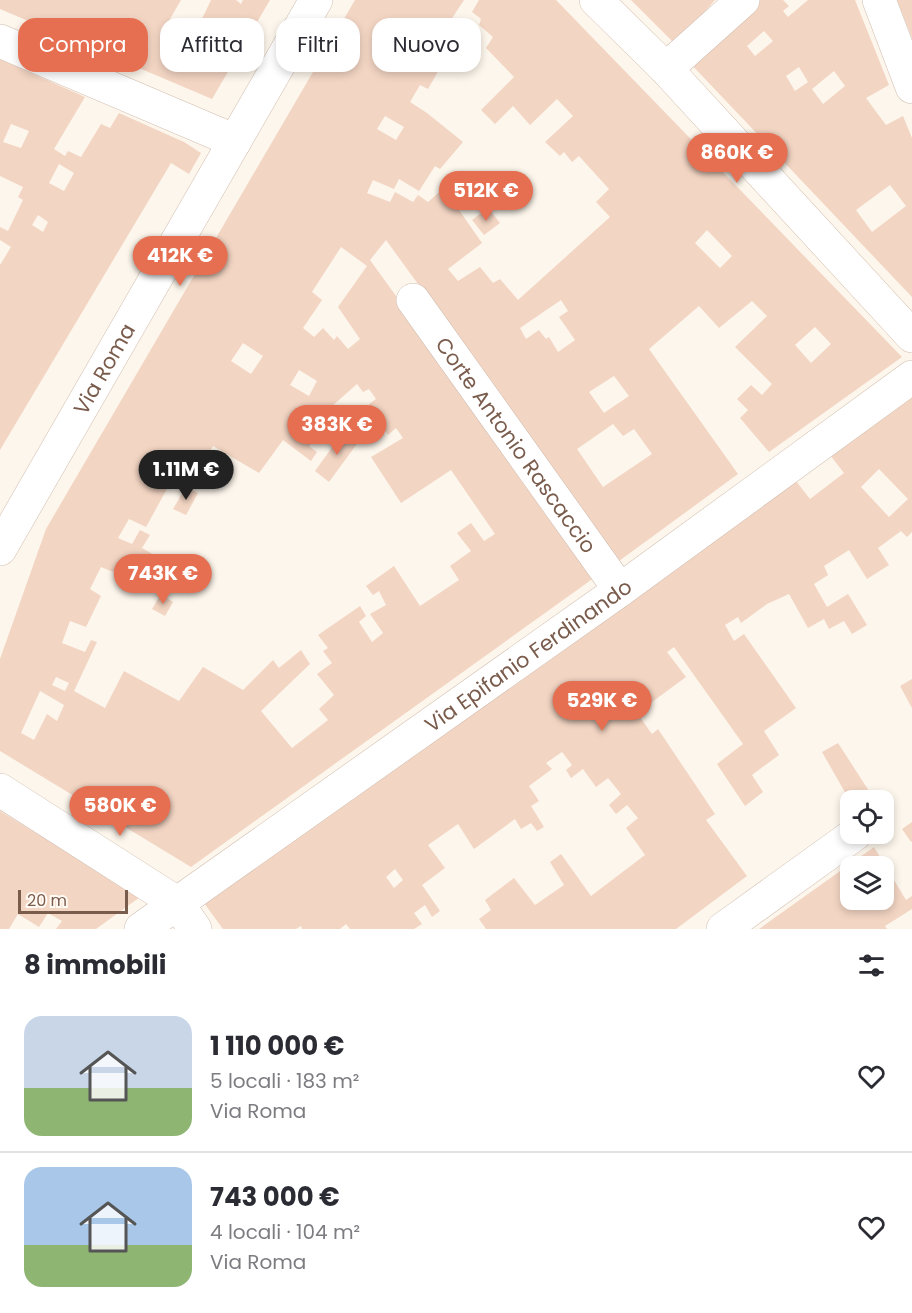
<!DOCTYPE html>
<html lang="it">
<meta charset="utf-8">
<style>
:root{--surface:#fff;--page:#f2f2f3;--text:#2b2b33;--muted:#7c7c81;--line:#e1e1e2;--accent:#e76f51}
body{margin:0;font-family:Poppins,sans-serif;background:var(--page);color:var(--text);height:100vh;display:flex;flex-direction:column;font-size:22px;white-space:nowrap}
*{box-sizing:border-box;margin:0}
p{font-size:20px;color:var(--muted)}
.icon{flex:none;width:33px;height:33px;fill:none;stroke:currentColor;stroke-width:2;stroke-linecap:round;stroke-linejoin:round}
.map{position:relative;height:929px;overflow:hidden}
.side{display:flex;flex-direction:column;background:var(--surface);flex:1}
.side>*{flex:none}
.top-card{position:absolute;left:18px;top:18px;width:600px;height:54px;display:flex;gap:12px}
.controls{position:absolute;left:840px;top:790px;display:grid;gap:12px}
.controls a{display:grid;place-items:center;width:54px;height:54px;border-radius:12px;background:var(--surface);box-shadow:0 3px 9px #0003;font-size:30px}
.scale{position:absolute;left:18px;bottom:15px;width:110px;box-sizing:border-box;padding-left:6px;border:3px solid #7a5c4d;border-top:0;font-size:16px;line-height:21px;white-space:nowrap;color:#7a5c4d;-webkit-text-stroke:4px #fffaf3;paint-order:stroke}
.price{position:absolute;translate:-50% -51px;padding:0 14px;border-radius:21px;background:var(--accent);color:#fff;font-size:20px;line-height:39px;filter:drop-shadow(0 2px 3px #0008)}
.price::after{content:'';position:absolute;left:50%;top:36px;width:18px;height:14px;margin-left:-9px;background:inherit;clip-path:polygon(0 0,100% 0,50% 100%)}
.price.selected{background:#222;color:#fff}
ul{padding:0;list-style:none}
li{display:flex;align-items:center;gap:18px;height:150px;padding:0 24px}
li+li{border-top:2px solid var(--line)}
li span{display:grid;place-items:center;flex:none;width:168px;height:120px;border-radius:18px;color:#555}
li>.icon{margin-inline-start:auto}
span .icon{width:72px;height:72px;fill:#fffc;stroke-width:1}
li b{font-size:26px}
h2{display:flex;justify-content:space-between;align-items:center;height:72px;padding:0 24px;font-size:26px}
.tag{padding:0 21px;border-radius:18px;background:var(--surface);box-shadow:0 3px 9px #0003;font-size:21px;line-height:54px}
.tag.selected{background:var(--accent);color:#fff}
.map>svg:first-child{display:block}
.building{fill:#f3d5c3;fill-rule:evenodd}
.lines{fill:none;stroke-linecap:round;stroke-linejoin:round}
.minor-casing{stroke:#d1beb0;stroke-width:34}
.secondary-casing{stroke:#d6c0b0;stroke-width:34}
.minor{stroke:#fff;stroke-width:33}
.secondary{stroke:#fff;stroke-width:33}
.labels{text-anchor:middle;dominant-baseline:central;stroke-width:6;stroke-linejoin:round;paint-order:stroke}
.street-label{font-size:21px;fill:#7a5c4d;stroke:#fffaf3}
</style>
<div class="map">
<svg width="912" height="929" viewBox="0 0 912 929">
<rect width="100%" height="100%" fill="#fdf6ec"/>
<!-- building -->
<path class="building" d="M0,0h181l-18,31 26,15 22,-46h25l5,4 2,-4h27l-58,99 -212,-90z
M355,0h109l-25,38 -3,-2 -14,23 18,9 -12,21 -8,-4 -10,17 17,11 36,29 -23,27 -5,-3 -16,25 -20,-12 -5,10 -21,-9 -6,13 23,9 5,-10 18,10 5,-7 10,7 32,-28 6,7 -16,16 32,46 -34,26 10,12 22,-14 13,16 7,-4 18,21 92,-83 -14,-15 13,-13 -30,-33 -7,6 -8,-10 -4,4 -15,-14 28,-26 -16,-17 -27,26 -17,-19 -18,18 -14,-14 33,-33 -28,-29 7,-11 -14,-12 2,-6 -9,-7 7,-12h77l346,357 -133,95 -29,-34 8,-8 -11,-11 14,-14 11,10 10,-11 -37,-37 32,-31 -15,-15 -33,27 -20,-22 -50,43 89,125 -119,87 -233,-321 -16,20 228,315 -407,292 -191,-116v-92l46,-130zM385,116l19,11 -8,13 -19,-11zM707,230l25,26 -12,12 -25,-25zM341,247l26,19 -29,41 22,32 -12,10 -11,-13 -3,4 -11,-12 -9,9 -11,-9 19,-28 -10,-8zM561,300l7,11 -9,6 16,23 -17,12 -9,-15 -3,2 -7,-9 -13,9 -6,-11zM815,327l16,17 -20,19 -16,-18zM243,343l20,13 -12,18 -20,-13zM299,370l18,11 -8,15 -19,-11zM614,376l15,20 -25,17 -15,-21zM357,384l6,8 6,-3 7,10 -7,5 7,12 -25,16 10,12 23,-15 4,6 8,-7 7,10 -32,19 30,46 50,-33 44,64 -11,7 -13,-18 -14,10 14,18 -21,15 9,14 -39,26 -26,-40 -28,20 7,9 6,-4 7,14 -16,9 13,19 -11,9 -13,-20 7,-6 -6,-10 -42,29 10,13 -5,3 9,12 -15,11 17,21 -15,14 9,11 -36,28 -31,-37 49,-47 -9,-14 -22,18 -6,-8 -30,30 -40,-23 -24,34 -55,-30 -19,37 -31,-17 23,-49 -6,-2 -6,12 -23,-9 8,-22 16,6 15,-31 -11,-7 11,-22 12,5 3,-4 29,17 16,-26 -19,-11 8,-13 -10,-5 -8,14 -14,-6 11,-19 17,8 27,-49 -12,-9 7,-14 38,22 10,-12 -10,-7 7,-12 46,27 24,-33 28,21 6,-9 -8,-6 27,-34 -5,-5zM613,424l10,12 11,-7 18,25 -49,33 -26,-38zM56,677l13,6 -4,8 -13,-6zM40,691l24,14 -7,16 -10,-7 -13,26 -13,-7z
M631,0h84l-39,45z
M753,0h30l6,6 -6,5 5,6 20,-17h47l34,85 -23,13 20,27 17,-9 9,22v159l-224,-236zM764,31l9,10 -18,15 -8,-10zM799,67l9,15 -13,9 -9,-15zM834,71l11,15 -22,18 -11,-15zM890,185l16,21 -34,26 -16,-22z
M897,0h15v38z
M0,59l85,38 -31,52 11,7 3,-5 13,6 20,-33 9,4 9,-15 65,29 17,11 -12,21 -18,-11 -171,287v-185l11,-18 -11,-7v-13l8,4 15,-31 -5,-3 5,-10 -23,-11zM11,124l18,7 -8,17 -18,-6zM59,164l15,9 -10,18 -15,-8zM38,215l10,7 -5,10 -11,-7z
M488,208l12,15 -16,12 -12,-15z
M912,395v137l-5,5 -6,-6 -23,17 11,17 -22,14 -18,-29 -25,16 4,9 -14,9 13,23 21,-13 19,31 -15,9 -8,-13 -15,8 -5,-10 -16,9 -19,-34 -22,10 -26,19 -3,-6 -13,8 9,16 10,-7 52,74 -32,23 15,24 -27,20 11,17 -18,14 -28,-42 26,-20 -69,-97 -7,5 19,25 -49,36 15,21 6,-5 57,85 -9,6 41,56 -71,53h-190l-7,-10 12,-9 -6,-10 29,-22 21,27 29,-20 -14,-23 11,-8 30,42 54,-41 -19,-27 12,-10 -11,-13 -11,9 -7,-9 12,-11 -13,-16 -12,9 -13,-18 -12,9 -5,-8 6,-5 -10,-13 -16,11 6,6 -23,17 10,15 -8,5 13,21 -7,4 -6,-8 -10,6 -6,-10 -41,30 -16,-25 -30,21 17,23 -23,17 18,26 -8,6 -7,-12 -11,8 8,11 -8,5h-64l-4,-5 -6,5h-38l-1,-3 -5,3h-73l-19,-26 592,-422 14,18 34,-26 -14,-18zM879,469l29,30 -19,18 -28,-30zM395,869l8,11 -9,8 -8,-11z
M344,431l15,10 -30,41 -14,-11z
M186,487l12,6 -12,22 -13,-6z
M161,594l12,8 -8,14 -13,-7z
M912,679v29l-12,-22z
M838,743l31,48 -14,10h-5l-28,-49z
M0,811l140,86 -44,32h-40l6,-8 -14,-8 -9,14 -21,-13 -9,15h-9z
M912,822v19l-1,1 -9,-13z
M874,847l32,53 6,-4v13l-27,17 2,3h-128zM850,867h34v33h-34z"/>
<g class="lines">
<defs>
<g id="minor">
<path d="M879,0l33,87"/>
<path d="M0,41l235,100"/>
<path d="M666,69l77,-69"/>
<path id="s1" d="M413,300l207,290"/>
<path id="s2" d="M0,549l316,-549"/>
<path d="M0,790l177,113 18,26"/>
<path id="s3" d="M141,929l479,-339 292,-213"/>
<path d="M723,929l132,-95"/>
</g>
<path id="secondary" d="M596,0l70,69 246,267"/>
</defs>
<!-- minor casing -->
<use href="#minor" class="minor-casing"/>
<!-- secondary casing -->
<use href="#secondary" class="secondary-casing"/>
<!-- minor -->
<use href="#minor" class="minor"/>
<!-- secondary -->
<use href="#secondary" class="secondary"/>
</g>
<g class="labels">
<!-- street labels -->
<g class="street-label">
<text stroke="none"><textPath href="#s2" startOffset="208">Via Roma</textPath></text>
<text stroke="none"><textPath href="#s1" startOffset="178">Corte Antonio Rascaccio</textPath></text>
<text stroke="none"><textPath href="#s3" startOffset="474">Via Epifanio Ferdinando</textPath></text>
</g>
</g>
</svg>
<div class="controls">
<a><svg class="icon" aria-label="locate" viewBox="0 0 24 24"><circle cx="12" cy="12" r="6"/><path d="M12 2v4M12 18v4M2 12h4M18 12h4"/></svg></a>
<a><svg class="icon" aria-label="layers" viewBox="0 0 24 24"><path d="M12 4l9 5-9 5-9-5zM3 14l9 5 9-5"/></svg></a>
</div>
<div class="scale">20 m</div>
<b class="price" style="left:737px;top:184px">860K €</b>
<b class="price" style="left:486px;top:222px">512K €</b>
<b class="price" style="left:180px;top:287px">412K €</b>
<b class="price" style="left:337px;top:456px">383K €</b>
<b class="price selected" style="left:186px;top:501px">1.11M €</b>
<b class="price" style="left:163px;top:605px">743K €</b>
<b class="price" style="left:602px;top:732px">529K €</b>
<b class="price" style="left:120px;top:837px">580K €</b>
<div class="top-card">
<a class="tag selected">Compra</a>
<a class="tag">Affitta</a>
<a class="tag">Filtri</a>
<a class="tag">Nuovo</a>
</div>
</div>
<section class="side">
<h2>8 immobili<svg class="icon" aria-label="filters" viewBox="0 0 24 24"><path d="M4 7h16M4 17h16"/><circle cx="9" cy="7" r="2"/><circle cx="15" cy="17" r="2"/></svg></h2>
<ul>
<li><span style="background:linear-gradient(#c9d6e8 60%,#8fb573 0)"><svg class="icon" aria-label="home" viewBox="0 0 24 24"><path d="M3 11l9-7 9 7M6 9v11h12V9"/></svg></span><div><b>1 110 000 €</b><p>5 locali · 183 m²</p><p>Via Roma</p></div><svg class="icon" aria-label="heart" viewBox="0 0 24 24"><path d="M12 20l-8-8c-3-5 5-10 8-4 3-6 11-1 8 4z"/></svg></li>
<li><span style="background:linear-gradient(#a9c7e8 65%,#8fb573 0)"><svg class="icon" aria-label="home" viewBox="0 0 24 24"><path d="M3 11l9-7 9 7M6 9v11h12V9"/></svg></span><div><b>743 000 €</b><p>4 locali · 104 m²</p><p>Via Roma</p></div><svg class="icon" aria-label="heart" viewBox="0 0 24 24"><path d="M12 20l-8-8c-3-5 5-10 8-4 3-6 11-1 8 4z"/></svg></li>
</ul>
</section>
